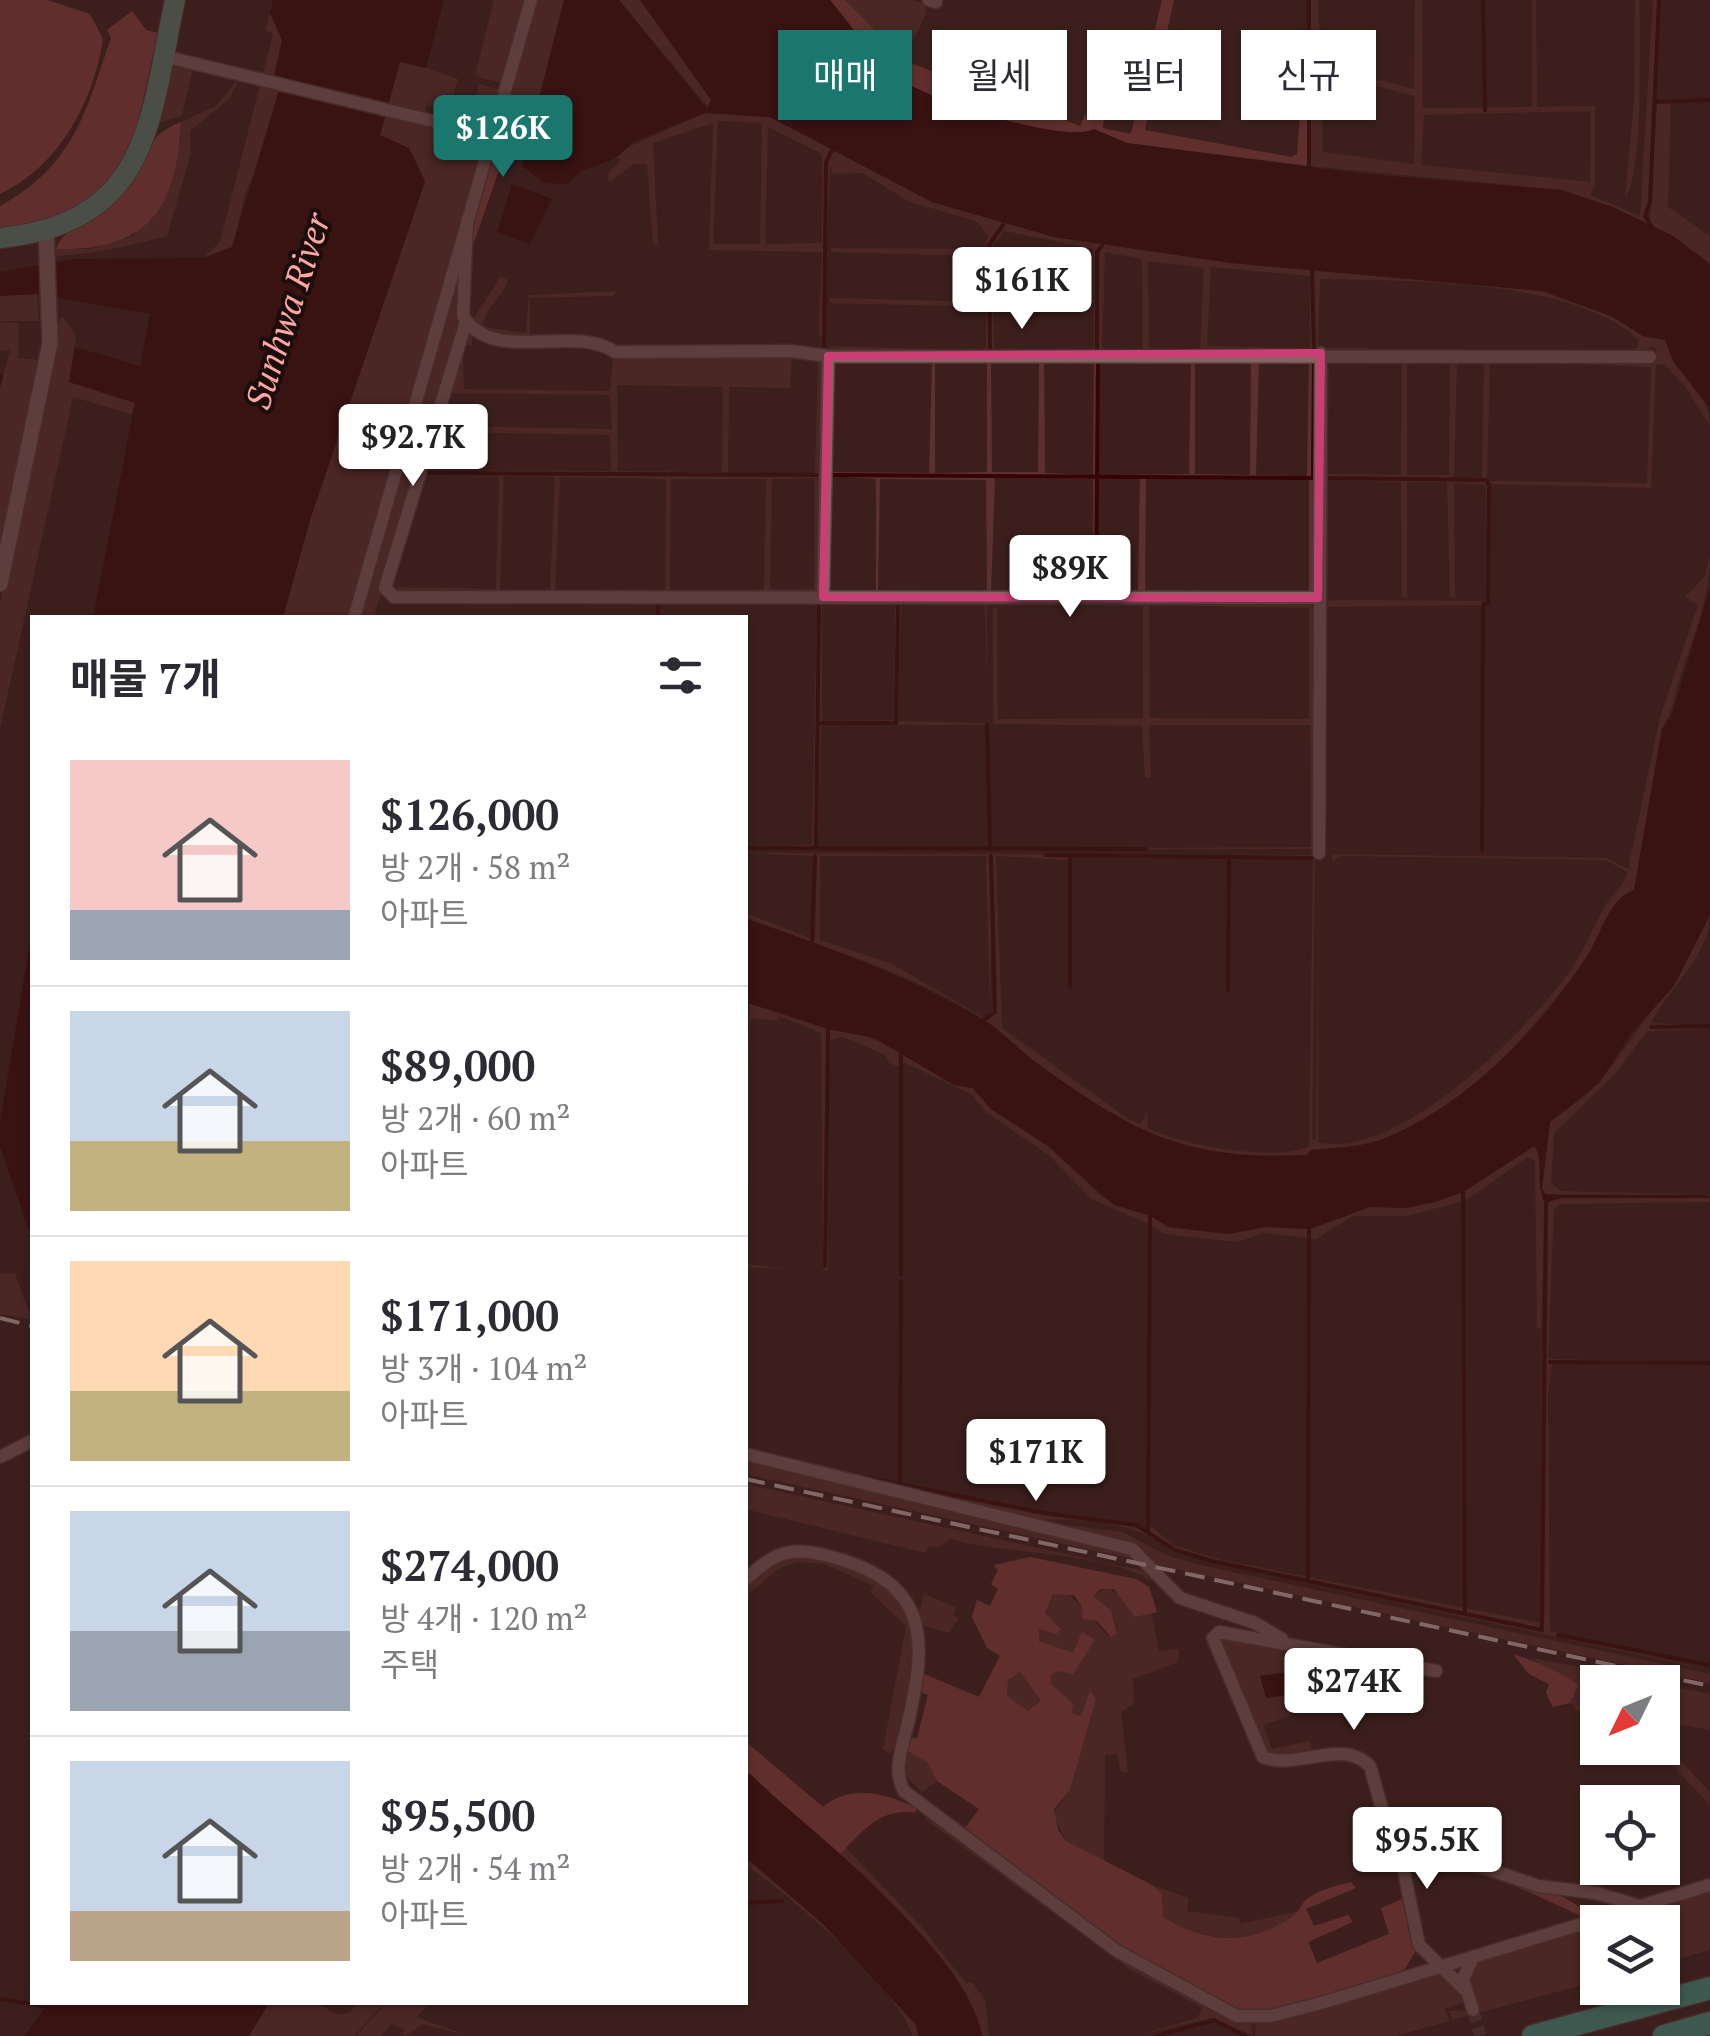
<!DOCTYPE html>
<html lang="ko">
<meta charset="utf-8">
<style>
:root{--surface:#fff;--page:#f7f7f7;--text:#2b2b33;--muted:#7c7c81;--line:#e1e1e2;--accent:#1b776e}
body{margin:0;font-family:"PT Serif","Noto Sans KR",serif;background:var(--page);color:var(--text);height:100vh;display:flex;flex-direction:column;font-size:38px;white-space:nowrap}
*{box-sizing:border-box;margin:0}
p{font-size:32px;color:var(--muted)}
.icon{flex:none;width:55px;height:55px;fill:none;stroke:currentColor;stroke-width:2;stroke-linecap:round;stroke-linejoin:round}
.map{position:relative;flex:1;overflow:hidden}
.drawer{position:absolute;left:30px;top:615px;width:718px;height:1390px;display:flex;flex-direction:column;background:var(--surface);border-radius:0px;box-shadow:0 2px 8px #0004}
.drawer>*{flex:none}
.banner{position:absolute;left:778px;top:30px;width:782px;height:90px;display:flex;gap:20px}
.needle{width:65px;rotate:227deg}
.controls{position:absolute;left:1580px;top:1665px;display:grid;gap:20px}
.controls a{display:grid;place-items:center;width:100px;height:100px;border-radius:0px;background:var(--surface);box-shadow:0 2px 8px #0004;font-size:50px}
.price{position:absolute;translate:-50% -85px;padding:0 22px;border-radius:10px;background:#fff;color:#222;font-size:32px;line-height:65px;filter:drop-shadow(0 2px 5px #0008)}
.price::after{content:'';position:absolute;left:50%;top:60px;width:30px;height:22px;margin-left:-15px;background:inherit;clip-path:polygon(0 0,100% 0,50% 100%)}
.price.selected{background:var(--accent);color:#fff}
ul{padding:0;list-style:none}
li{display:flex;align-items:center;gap:30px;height:250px;padding:0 40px}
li+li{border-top:2px solid var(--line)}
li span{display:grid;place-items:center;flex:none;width:280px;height:200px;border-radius:0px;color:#555}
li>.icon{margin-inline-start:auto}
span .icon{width:120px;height:120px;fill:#fffc;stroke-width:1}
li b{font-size:42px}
h2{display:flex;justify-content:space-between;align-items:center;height:120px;padding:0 40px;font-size:42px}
.chip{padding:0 35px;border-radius:0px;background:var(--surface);box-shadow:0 2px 8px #0004;font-size:35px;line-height:90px}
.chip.selected{background:var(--accent);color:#fff}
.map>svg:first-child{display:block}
.green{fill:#5b302e;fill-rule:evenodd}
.forest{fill:#8d4442;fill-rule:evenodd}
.water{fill:#360306}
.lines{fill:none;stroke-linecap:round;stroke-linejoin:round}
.stream{stroke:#360306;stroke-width:4}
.minor-tunnel{stroke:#563b39;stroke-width:12;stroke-dasharray:12 6;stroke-linecap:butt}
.minor-casing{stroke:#573d3d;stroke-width:15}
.tertiary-casing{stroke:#573d3d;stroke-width:18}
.primary-casing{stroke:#573d3d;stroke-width:22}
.motorway-casing{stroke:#573d3d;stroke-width:25}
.minor{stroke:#876462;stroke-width:12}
.tertiary{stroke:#876462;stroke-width:15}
.primary{stroke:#5d887b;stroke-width:20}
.motorway{stroke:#41a08c;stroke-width:22}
.rail{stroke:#d6c1bf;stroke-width:4;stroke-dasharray:20 10;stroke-linecap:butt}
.marked{fill:none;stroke:#ca3e74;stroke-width:8;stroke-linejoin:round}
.labels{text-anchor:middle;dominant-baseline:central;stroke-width:8;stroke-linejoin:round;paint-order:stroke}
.water-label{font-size:35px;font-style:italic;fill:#fea7a2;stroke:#1a0d0c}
</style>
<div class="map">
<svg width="1710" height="2036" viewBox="0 0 1710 2036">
<rect width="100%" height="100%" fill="#3c1f1d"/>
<!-- green -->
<path class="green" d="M494,0h31l-21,83 -29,-7z
M535,0h29l-37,144 -15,-4 -19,17z
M619,0h21l4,4 67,96 -2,8z
M845,0h68l11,4 3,7 -23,50z
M1311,0h7l3,65 93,24 1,-89h7l1,108 109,-1v-107h4l1,107 58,-1v79l-5,10 50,21 13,-216h5l-9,201 -6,15 7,7 7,-120 14,-2 -3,106 42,29v28l-37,-28 -111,-46 -253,-24zM1321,72l94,24 -1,68 -91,-12zM1591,111l-1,71 -169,-17 3,-50z
M1635,0h5c-1,34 4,180 -15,197l9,-96z
M270,13l12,27 -9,44 6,6 -22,82c-14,13 -17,54 -25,75l-29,11 17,-16 53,-208 -8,-4z
M407,61l51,18 -9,32 -22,-6 -3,11 62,24 -135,477 -68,1 27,-98 115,-338 -45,-47 20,-73z
M170,66l23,3 -11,46 -23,8z
M239,78l-9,20 -40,33 1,22 -24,83c-39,10 -70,18 -111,20v-7h34l44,-13 46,-94 1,-20 35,-16z
M479,84l22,6 -15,38 -19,-4z
M705,113l65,4 162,85 122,35 177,26 311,28 69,25 32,20 22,4c12,31 45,51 45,86l-25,-40 -21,-22 -8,1 -5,123 -161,-4 -2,-3 159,2 4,-116 -161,-6 -3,117h-5l2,-116 -27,-2 -3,118 -132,-1 2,-100 4,97 73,1 1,-119 249,4 6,-11 -5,-3 -18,9 -261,-3 -1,-3 263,4 4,-13c-67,-62 -232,-59 -319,-61l-2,69h50l-3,4h-189l24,-4 4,-80 -56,-7 1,87 21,4h-47l20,-3 -1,-90 -37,-7 -3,96 18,4h-42l16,-3 -1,-100 -88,-18 -12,13 1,107 78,1h-240l-3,-6 157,5v-44l-156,-4v-5l156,4v-46l-155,-4v-4l154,1 3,-13 -12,-15 -66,-19 -48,-29 -29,1 -3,-9 -7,185 -4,-22 3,-76 -113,-2 4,-127 -60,20 5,102h-5l-6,-81h-13l-25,19 -1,-10 14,-14 -6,-1 8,-9zM718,121l44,2 -2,121h-47zM768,127l54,27v89l-57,1zM1211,267l99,9v72l-103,-2zM1407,359h43l-1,116h-42z
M460,249l1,71 -87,297 -17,1z
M501,276l7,4c-6,21 -22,22 -25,47l43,6 3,-38 88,-4 -4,5 -83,2v39l-47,-5 -10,-13z
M37,294l2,27h-39v-25z
M62,316l14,20 -7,46 66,20 -3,12 -59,-17 -73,332v-125l51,-227 3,-46z
M0,322l19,1 -1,35 20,2 -38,183v-154l10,-39 -10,1z
M463,329l9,4v12l-9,1 1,43 146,2 3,-34 179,-1 -2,32 -61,-1 -1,86h87l3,-111 -25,-3 1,-4 30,3 -4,234 -141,1 85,-4 2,-110h-95l-1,111 4,1h-83l74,-1 1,-111 -106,-2 -5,113 25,1h-45l15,-1 5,-113 -51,-1 -4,113 29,2 1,4 -140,-3zM617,385l106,2 -1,85 -104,-1zM451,393l159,2 2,34 -170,-3zM439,432l171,3 1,36 -182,-1zM427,476l72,1 -3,112 -103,-2zM815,478l-1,111h-44l2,-110z
M1085,355l-41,3 1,115 48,2 1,-117 -4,-3 129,1 -24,2v116l55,1 1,-117 -25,-2h72l-39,3 -3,116 51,1 2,-116 -4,-4 8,2 -2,120 -213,-3 91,-1 2,-116h-94l-1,238 42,-3 2,-115h6l-1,115h164v-113l5,-2 2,-119 3,4 -4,229 -4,4 -286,1 68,-4v-114l-98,-1 -4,114 28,5 -67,-1 -1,-4 36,-1 -1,-111 -106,-1 -2,111 66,2 1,4 -117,-2 48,-4v-111l-51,-4 4,-99 -3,96 103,1 3,-112 -29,-5 32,1v116l52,-1v-111l-45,-4h49l1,115h46l1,-114 -43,-1z
M1321,480h165l2,5 -1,112 -1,-112 -32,-2 1,114h-5l-3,-115h-40v115h-5l-1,-115z
M1710,554c0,46 -16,80 -30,123 -6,19 -7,35 -18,52l-28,161c-27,20 -33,48 -53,75 -50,68 -112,139 -193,172 -24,10 -51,10 -76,13l-5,5c-119,6 -179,-22 -272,-93 -16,-12 -30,-28 -46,-39 -74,-50 -162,-74 -244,-105v-5l70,27 2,-84 -72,-3 570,2 -3,285h4l3,-271 -1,273c77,20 204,-107 247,-164 17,-23 27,-49 41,-74 8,-12 18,-17 21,-32l-21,-12 -265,-4 -9,5v-7l275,4 21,11 32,-152 38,-112 -13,-8 20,-21zM1046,854l267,2 -4,290c-31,17 -129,-1 -161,-18l-1,-16 -7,12 -13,-6 -125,-90 -6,-172 72,4v126l2,-129zM820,856h166l4,158 2,-157 4,156 -10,6 -94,-55 -72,-24z
M832,600l-10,5v116l72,-1 1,-115 -58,-3 150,-1v88l-2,-85 -84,1 -3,116 88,2 3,123 -4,-121h-164l-3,122 -1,-69 -2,69 -5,2 501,-2 -1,-122h-161l2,52 -6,1 -3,-52 -149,-2v-117l4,2 1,110 145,-1v-112l-147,-1 -2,-5 320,3v246l-569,1v-4l67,-1 5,-241zM1149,605l160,3v111l-159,-1z
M1336,600l151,1 -5,4 -162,2v-6z
M1710,915c0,41 -42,74 -59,108l59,3 -59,1 59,2 -63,2 -32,43 -61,59 -3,50 10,8 149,4 -165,-1 -3,-7 8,-65 39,-29 24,-29 71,-98z
M745,1002l83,27 30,3 41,19v16l-10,-4 -4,-8 -42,-18 -14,3 -1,231 -5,-2 -2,-236 -42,-17 -2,5 -25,-3 -2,4 -3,242 41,5 -43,-2z
M903,1054l51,31 19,3 18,21 57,37 54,51 47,18v9l-58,-25 -40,-42 -65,-45 -15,-18 -68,-32z
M1535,1146c11,17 1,39 10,59l-4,125 -4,-3 -2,-166 -7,-4 -62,43 -2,-8z
M1462,1193l2,8 -57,15h-54l-37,23 -53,-6 -25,9 -74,-8 -13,-9v-9l17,11 60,7 37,-7 43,2 1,5 1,-5 60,-22 37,1z
M1561,1198h149v4l-148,2 -8,4 -6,151 162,3h-160l160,4 -158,-3 -4,33 2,235 160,39 -505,-109c-27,-7 -48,-24 -74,-32 -33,-10 -71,-11 -105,-8l-280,-70 1,-18 1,16 145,35 148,29 90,12 17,8 3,-7 22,19 49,15 319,63 -3,6 -107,-22 109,25 4,-2 -2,-269 5,-152 3,-8z
M0,1273l15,1 17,46 -32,-6z
M745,1457l381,93 15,11 -396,-87z
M745,1484l399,87 7,10c-47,-30 -144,-26 -200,-42l-12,8 -10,-1 -4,7 -180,-44z
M1056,1524l67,8 43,23 34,10 510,109v9l-558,-119 -5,-8z
M794,1557c53,2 125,32 123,96 0,29 -13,63 -20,92l-8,9 -6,-5 23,-123 -36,-34 4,-6 -50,-22 -27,-2 -19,7 -33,28v-12l20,-18z
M1108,1587l17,13 10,17 16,-4 8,38 20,-2 -1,13 -45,17 1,25 -13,8 7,61 -7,-1 -4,-18 -12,1 -1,106 -38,-20 -13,-26 17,-26 26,-90 -9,1 -6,17 -10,-4 -21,-29 1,-9 7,-4 15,2 9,-41 -8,21 -28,-7 -10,-11 3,-6 17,5 -11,-27 8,-13 14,-2 41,44 9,-4 -3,-14 -21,-22z
M924,1594l32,13 -3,8 6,3 -10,15 -24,-7 -8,-7z
M1224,1637l61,8 4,27 -28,3 5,23 22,-3 3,21 -28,9 9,24 38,-8 2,10 -43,4 -50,-112z
M1531,1658l126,24h-59l-1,28 -19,1 -8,-8 7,-18z
M1020,1672l21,29 -13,10 -21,-14 1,-17z
M1662,1684l48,10v36l-47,-8z
M1663,1742l47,50v13l-54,-57h6z
M907,1751l20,11 10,19 -15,11 -16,-16z
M927,1815l324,207 2,14 -40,-18 -78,18 62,-18 6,-10 -72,-38 -206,-151z
M846,1848l74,77 46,58 6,-1 13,17 4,37h-7c-9,-63 -97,-138 -143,-181z
M745,1857l78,67 93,100 3,12h-7c-9,-45 -128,-146 -167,-171z
M1152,1885l37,13 -2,13 52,7 1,6 59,-13c-41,37 -91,32 -136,6l-1,-23z
M1710,1888v62l-47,13 -1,-41h-64l-1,59 -145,39 -3,-9 27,-1 -10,-33 10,-18z
M1436,1970l25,21 3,11 -19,7 4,12 -53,15h-141l1,-16z
M387,2002l43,1 -14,14 53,19 -47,-12 -16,12 -5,-2 4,-4 -14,-6 -10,12h-25z
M269,2003h47l22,12 13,-3 4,-9h30l-31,33h-105z"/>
<!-- forest -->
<path class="forest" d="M0,0h47l43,14 13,25c-10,64 -44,127 -103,155z
M830,0h15l60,61 175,65 5,-11 19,5 -1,8 28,6 31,-134h12l-29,130 146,27 6,-3 5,-62 5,-4 2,78 -182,-23 -33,-14c-30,16 -173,-31 -198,-53 -24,-20 -45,-51 -66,-76z
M132,11l14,19 12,3c-28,118 -22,173 -158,196v-23c74,-41 85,-92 111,-168l-4,-8z
M181,122c-5,88 -33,129 -125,127 10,-26 48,-34 67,-56 24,-29 19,-57 58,-71z
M518,141l9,3 -1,7 -11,-1 -12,9 -36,103c2,-37 10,-94 39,-120z
M1030,1557l106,22 13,8 8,25 -22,5 -21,-28h-13l-8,7 18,15 6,22 -6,4 -14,-16 -14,-2 -1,-12 -8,-12 -21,-1 -8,18 16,18 -5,4 -17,-5v12l34,12 9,-21 13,8 -22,34 -15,-3 -7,4v9l22,20 -2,9 10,3 9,-25 6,8 -26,91 -16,19 4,21 8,11 86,44 10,9 1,23c44,26 86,30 130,-1 7,-5 8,-13 15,-18 11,-8 30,-13 43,-16l5,6 -50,21 8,17 34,-11 5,7 -45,20 9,21 72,-29 -8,-26 21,-9 14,51 -14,24 -139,39h-22l-120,-64 -156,-121 14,-19 -42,-28 -10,-19 -20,-11 4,-13h6l11,-43 -8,-3 4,-18 55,23 21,-41 -13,-8 -15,-31 5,-17 13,6 8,-17 -7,-5 7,-14 -4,-5zM1020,1672l21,29 -13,10 -21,-15 1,-16z
M1514,1655c16,3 53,20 64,30l-8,18 -17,4 -7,-14 3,-9 -20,-10z
M745,1741l78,66c27,-23 64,-14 94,2l-2,4c-36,-6 -53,20 -76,42l-94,-85z
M1411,1845l141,46 41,23 -10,3 -65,-30 -96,-31z"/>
<!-- water -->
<path class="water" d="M273,0h171l-18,68 -26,-6 -20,73 29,13 16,33 -115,339 -27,97h-190l42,-214 -66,-21 6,-35 65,19 10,-52 -113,-20 -37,2v-24l75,-13 128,-1 29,-11 47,-157 -7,-6 10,-44 -12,-27z
M564,0h55l88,109 4,-9 -71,-100h190c20,25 42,56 66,76 25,22 169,69 198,53l33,14 30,4 208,27 197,16 51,17 60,29 37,28v145l-37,-48 -8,-21 -22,-4 -32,-20 -69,-25 -311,-28 -177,-26 -122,-35 -162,-85 -65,-4 -70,28 -19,17 -34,13 -15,13 -22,-1 -23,-17z
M512,184l40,15 -22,45 -33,-12z
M1710,587v328l-36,71 -43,48 -31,48 -50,40 -8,65 3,7 13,1h145l7,3h-149l-15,5c-13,-18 0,-42 -12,-57l-71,46 -28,10 -28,6 -37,-1 -60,22 -45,-2 -37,7 -60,-7 -17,-11 -37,-11 -66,-59 -57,-37 -18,-21 -19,-3 -80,-47 -46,-9 -83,-27v-84c82,29 165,58 240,103 19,12 35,30 53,43 97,69 147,97 268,91l6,-5c25,-2 53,-3 76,-13 81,-35 151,-107 198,-179 14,-21 23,-60 48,-68l28,-161 10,-15z
M32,930v310l-32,-94v-24z
M1289,1672v13l15,1 1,6 -39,6 -6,-22z
M745,1770c11,8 22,21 34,31 58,49 191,161 203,235h-63l-4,-12 -92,-100 -78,-67z
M49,2003v-1l220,1 -20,33h-225z"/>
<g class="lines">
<!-- stream -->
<path class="stream" d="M1483,0l2,110
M1655,102l55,-2
M1309,166v-166
M1652,227l-7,-11 5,-14 9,-202
M1312,270l2,80
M824,348l2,-186 6,-12
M1097,349v-97l5,-6
M990,352l-1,-107 14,-20
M0,383l1,-7
M428,473l392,2
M831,475l482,3 1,-118
M1323,478l163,2 3,5 -1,118 -5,1 -1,247
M1096,596l2,-236
M658,618v-14
M818,723h78l2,-120
M987,725l3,120
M816,847l3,-245
M745,848l401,1
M1046,855l266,3
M812,943l3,-87
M1070,986v-130
M1228,990l1,-134
M984,1020l11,-8 -4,-156
M1651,1027l59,-1
M745,1160l2,-158
M1463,1192l2,422
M825,1266l3,-237
M901,1274v-222
M1550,1362l160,1
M865,1477l178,36 93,12 39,25 37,11 330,69 4,-427
M900,1483l1,-202
M1148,1532l2,-316
M1308,1581l1,-352
M1558,1635l152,30
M745,1903l37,-2
M0,1999l43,7
M1157,2036l57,-16 31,16"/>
<!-- minor-tunnel -->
<path class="minor-tunnel" d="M1473,2010l7,26"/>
<defs>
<path id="minor" d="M929,0l7,2
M163,56l332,80
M467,224l-4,92c31,50 109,7 152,36l175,-1 38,5 822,1
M466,322l-81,266 9,9 924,1
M823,597l5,-241
M354,618l177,-618
M1319,853l2,-500
M745,1454l387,95 48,49 75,25 27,16
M0,1457l32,-16
M745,1580c24,-23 41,-34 75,-26 111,25 109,83 86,177 -5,20 -13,40 -2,60l213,160 120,65h34l57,-15 382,-116
M1436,1671l-217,-39 -6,6 50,119c34,14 78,-20 107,9l17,61 10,11 141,48 58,7 43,13
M1397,1838l22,107 45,44
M1473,1957l-10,22 10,31"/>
<path id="tertiary" d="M0,584l50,-241 -4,-113"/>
<path id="primary" d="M0,238c150,-16 149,-115 175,-238"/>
<path id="motorway" d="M1533,2036l177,-48
M1664,2036l46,-13"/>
</defs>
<!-- minor casing -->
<use href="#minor" class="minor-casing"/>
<!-- tertiary casing -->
<use href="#tertiary" class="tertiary-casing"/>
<!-- primary casing -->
<use href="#primary" class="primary-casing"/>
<!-- motorway casing -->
<use href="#motorway" class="motorway-casing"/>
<!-- minor -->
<use href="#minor" class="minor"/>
<!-- tertiary -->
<use href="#tertiary" class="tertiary"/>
<!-- primary -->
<use href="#primary" class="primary"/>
<!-- motorway -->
<use href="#motorway" class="motorway"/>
<!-- rail -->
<path class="rail" d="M0,1318l32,8
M745,1479l965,207"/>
</g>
<!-- marked area -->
<path d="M0 0H1710V2036H0ZM1321,353l-3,245 -495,-1 5,-241z" fill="#3c1f1d" fill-opacity=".55" fill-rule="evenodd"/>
<path class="marked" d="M1321,353l-3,245 -495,-1 5,-241z"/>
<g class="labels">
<!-- water labels -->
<g class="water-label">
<text transform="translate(287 311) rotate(-72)">Sunhwa River</text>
</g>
</g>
</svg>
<div class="controls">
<a><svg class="needle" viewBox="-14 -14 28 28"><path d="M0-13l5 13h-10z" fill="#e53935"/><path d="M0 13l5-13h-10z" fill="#7c7c81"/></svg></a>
<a><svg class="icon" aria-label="locate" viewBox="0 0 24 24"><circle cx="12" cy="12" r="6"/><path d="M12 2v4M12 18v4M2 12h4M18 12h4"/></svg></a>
<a><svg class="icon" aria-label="layers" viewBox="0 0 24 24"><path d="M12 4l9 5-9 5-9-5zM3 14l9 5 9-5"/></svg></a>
</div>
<b class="price selected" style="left:503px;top:180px">$126K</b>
<b class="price" style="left:1022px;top:332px">$161K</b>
<b class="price" style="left:413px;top:489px">$92.7K</b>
<b class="price" style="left:1070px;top:620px">$89K</b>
<b class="price" style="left:1036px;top:1504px">$171K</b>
<b class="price" style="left:1354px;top:1733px">$274K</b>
<b class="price" style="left:1427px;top:1892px">$95.5K</b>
<div class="banner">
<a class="chip selected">매매</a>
<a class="chip">월세</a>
<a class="chip">필터</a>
<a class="chip">신규</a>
</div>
<section class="drawer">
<h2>매물 7개<svg class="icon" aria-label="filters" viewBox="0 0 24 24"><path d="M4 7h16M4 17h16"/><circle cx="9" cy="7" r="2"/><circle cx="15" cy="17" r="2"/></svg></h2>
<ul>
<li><span style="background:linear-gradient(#f6c9c9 75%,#9aa5b1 0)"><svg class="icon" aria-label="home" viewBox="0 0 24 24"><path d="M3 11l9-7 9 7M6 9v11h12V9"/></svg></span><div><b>$126,000</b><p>방 2개 · 58 m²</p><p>아파트</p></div></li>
<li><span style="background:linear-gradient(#c9d6e8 65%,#c2b280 0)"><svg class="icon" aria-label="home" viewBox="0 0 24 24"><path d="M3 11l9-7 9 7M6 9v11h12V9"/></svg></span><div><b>$89,000</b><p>방 2개 · 60 m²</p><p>아파트</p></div></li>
<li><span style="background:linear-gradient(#ffd9b3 65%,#c2b280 0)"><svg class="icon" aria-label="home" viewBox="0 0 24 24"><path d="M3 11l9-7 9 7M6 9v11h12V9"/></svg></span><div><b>$171,000</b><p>방 3개 · 104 m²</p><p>아파트</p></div></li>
<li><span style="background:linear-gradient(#c9d6e8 60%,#9aa5b1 0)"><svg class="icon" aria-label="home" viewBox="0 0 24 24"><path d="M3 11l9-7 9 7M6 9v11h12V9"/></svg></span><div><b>$274,000</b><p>방 4개 · 120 m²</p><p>주택</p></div></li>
<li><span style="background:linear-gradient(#c9d6e8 75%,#b9a48a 0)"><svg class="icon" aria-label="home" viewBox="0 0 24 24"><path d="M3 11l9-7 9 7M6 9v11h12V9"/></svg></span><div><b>$95,500</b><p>방 2개 · 54 m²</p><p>아파트</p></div></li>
</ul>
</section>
</div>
